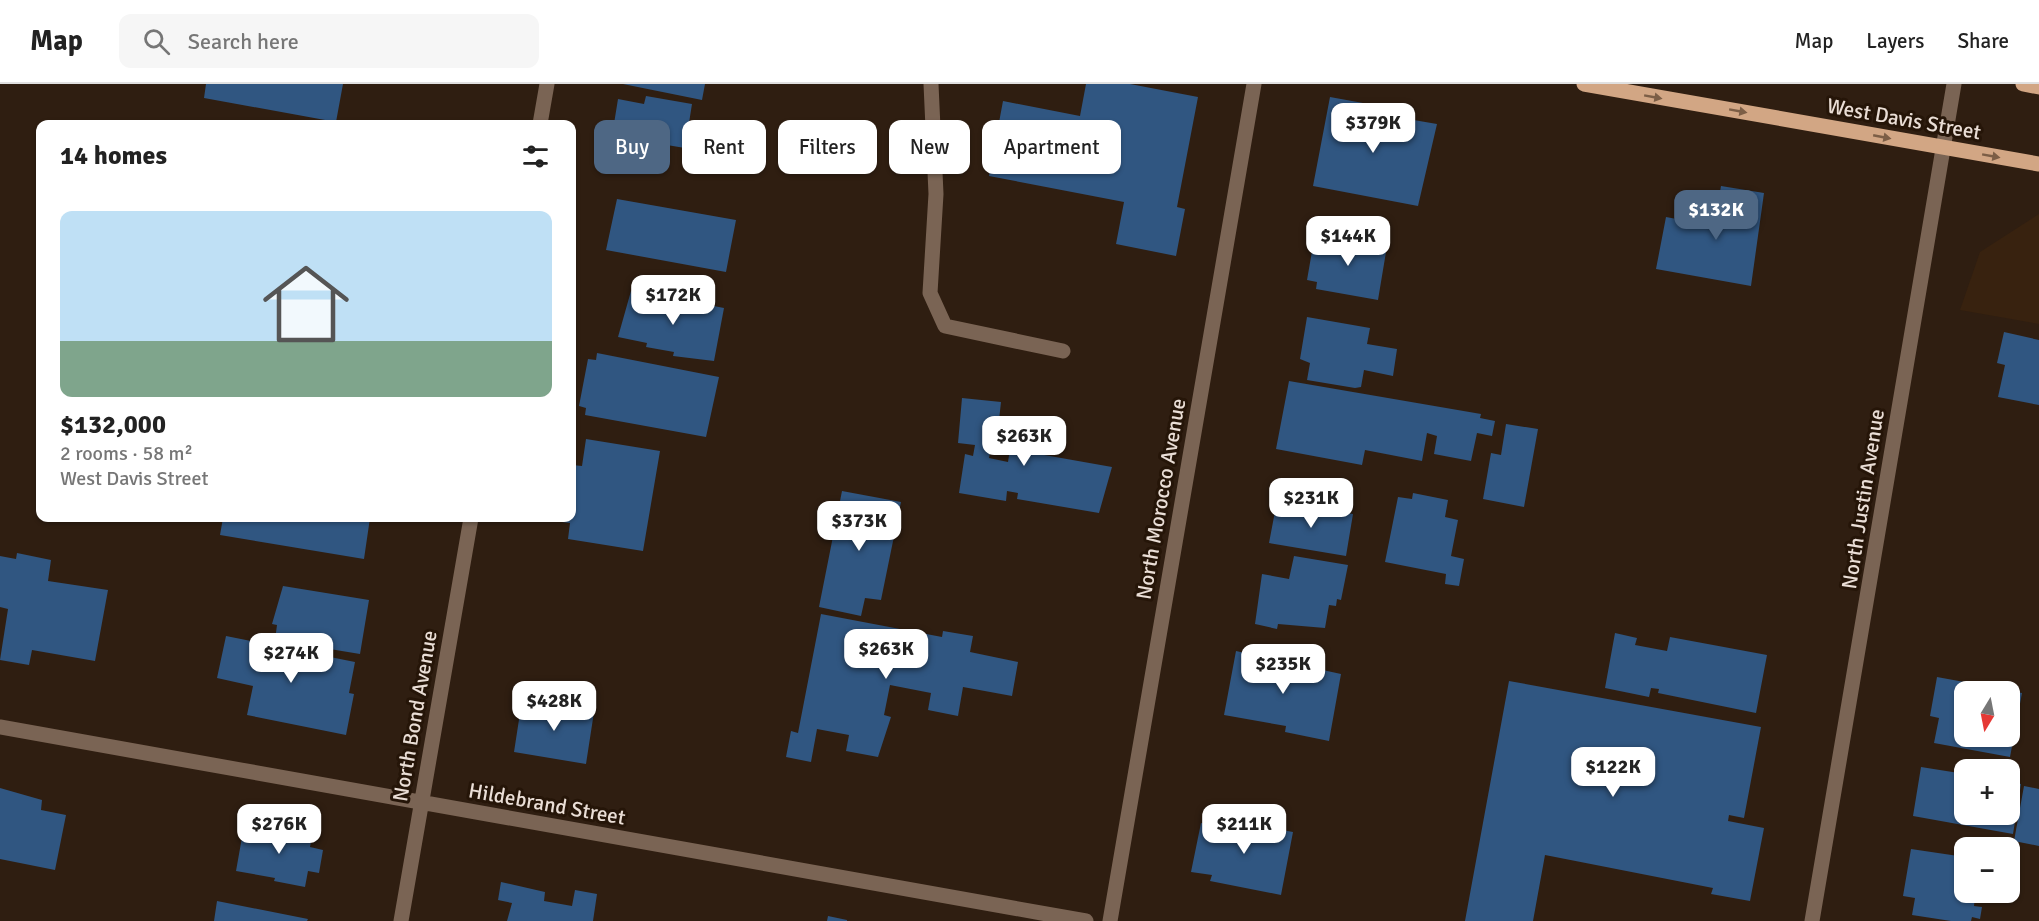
<!DOCTYPE html>
<meta charset="utf-8">
<style>
:root{--surface:#fff;--page:#f6f6f6;--text:#222;--muted:#767676;--line:#e0e0e0;--accent:#4e6784}
body{margin:0;font-family:Signika,sans-serif;background:var(--page);color:var(--text);height:100vh;display:flex;flex-direction:column;font-size:22px;white-space:nowrap}
*{box-sizing:border-box;margin:0}
p{font-size:20px;color:var(--muted)}
.icon{flex:none;width:33px;height:33px;fill:none;stroke:currentColor;stroke-width:2;stroke-linecap:round;stroke-linejoin:round}
.map{position:relative;flex:1;overflow:hidden}
.side{position:absolute;left:36px;top:36px;width:540px;height:402px;display:flex;flex-direction:column;background:var(--surface);border-radius:12px;box-shadow:0 2px 4px #0004}
.side>*{flex:none}
.guide{position:absolute;left:594px;top:36px;width:570px;height:54px;display:flex;gap:12px}
.needle{width:39px;rotate:190deg}
.fabs{position:absolute;left:1954px;top:597px;display:grid;gap:12px}
.fabs a{display:grid;place-items:center;width:66px;height:66px;border-radius:12px;background:var(--surface);box-shadow:0 2px 4px #0004;font-size:30px}
.price{position:absolute;translate:-50% -51px;padding:0 14px;border-radius:12px;background:#fff;color:#222;font-size:20px;line-height:39px;filter:drop-shadow(0 2px 3px #0008)}
.price::after{content:'';position:absolute;left:50%;top:36px;width:18px;height:14px;margin-left:-9px;background:inherit;clip-path:polygon(0 0,100% 0,50% 100%)}
.price.current{background:var(--accent);color:#fff}
ul{padding:0;list-style:none}
li{display:grid;align-content:center;gap:12px;height:318px;padding:0 24px}
li span{display:grid;place-items:center;height:186px;border-radius:12px;color:#555}
li>.icon{margin-inline-start:auto}
span .icon{width:108px;height:108px;fill:#fffc;stroke-width:1}
li b{font-size:26px}
h2{display:flex;justify-content:space-between;align-items:center;height:72px;padding:0 24px;font-size:26px}
.pill{padding:0 21px;border-radius:12px;background:var(--surface);box-shadow:0 2px 4px #0004;font-size:21px;line-height:54px}
.pill.current{background:var(--accent);color:#fff}
header{display:flex;align-items:center;gap:36px;box-sizing:border-box;height:84px;padding:0 30px;background:var(--surface);border-bottom:2px solid var(--line)}
header strong{font-size:28px}
nav{display:flex;gap:33px;margin-inline-start:auto;font-size:21px}
.search{width:420px;height:54px;background:var(--page);display:flex;align-items:center;gap:15px;box-sizing:border-box;padding:0 21px;border-radius:12px;color:var(--muted);font-size:22px}
.map>svg:first-child{display:block}
.built{fill:#38220f}
.building{fill:#305681}
.lines{fill:none;stroke-linecap:round;stroke-linejoin:round}
.minor{stroke:#7a6454;stroke-width:15}
.major{stroke:#d2a684;stroke-width:15}
.oneway{fill:#7c5e46}
.labels{text-anchor:middle;dominant-baseline:central;stroke-width:6;stroke-linejoin:round;paint-order:stroke}
.street-label{font-size:21px;fill:#eaded6;stroke:#251508}
</style>
<header>
<strong>Map</strong>
<div class="search"><svg class="icon" aria-label="search" viewBox="0 0 24 24"><circle cx="10" cy="10" r="6"/><path d="M15 15l6 6"/></svg>Search here</div>
<nav><a>Map</a><a>Layers</a><a>Share</a></nav>
</header>
<div class="map">
<svg width="2039" height="837" viewBox="0 0 2039 837">
<rect width="100%" height="100%" fill="#2f1e11"/>
<!-- built -->
<path class="built" d="M2039,130v110l-79,-14 20,-58z"/>
<!-- building -->
<path class="building" d="M206,0h137l-7,38 -132,-24z
M623,0h82l-3,16z
M1086,0h44l68,13 -21,110 8,2 -9,47 -60,-12 8,-42 -135,-26 14,-75 77,15z
M646,12l46,8 -7,44 -73,-12 6,-37 26,5z
M1330,13l33,6 -2,8 76,13 -19,82 -105,-20z
M1721,102l43,7 -13,93 -95,-17 10,-52 48,9z
M617,115l119,21 -10,52 -120,-22z
M1325,152l62,10 -9,54 -62,-11 1,-7 -10,-2 7,-40 10,1z
M631,207l34,7 -1,5 18,3 1,-6 41,8 -10,53 -41,-5 1,-4 -28,-5 1,-4 -29,-6z
M1307,233l63,11 -3,16 30,5 -4,27 -29,-6 -3,17 -6,1 -48,-8 3,-17 -10,-4z
M2004,248l35,8v65l-41,-8 7,-32 -8,-2z
M597,269l122,24 -13,60 -121,-22 1,-7 -7,-2 9,-47 8,1z
M1289,297l192,33 -1,4 15,3 -3,15 -15,-3 -6,28 -37,-7 3,-18 -10,-3 -5,28 -57,-11 -3,15 -86,-16z
M962,314l39,4 -5,45h-5l-2,11 19,4 2,-13 102,18 -13,46 -82,-14 1,-6 -11,-2 -1,10 -47,-8 6,-39 8,2 2,-11 -17,-2z
M1506,340l32,5 -14,78 -41,-8 8,-46 10,2z
M586,355l74,12 -17,100 -75,-12 2,-16 -8,-1v-4h10v-53l10,1z
M842,407l59,11 -20,98 -16,-2 -4,18 -42,-9z
M1413,409l35,7 -3,17 13,3 -7,36 13,3 -5,27 -14,-2 1,-10 -61,-12 13,-65 14,2z
M1277,417l76,13 -7,42 -77,-13z
M223,434h147l-6,41 -144,-24z
M17,469l34,7 -3,21 60,9 -13,71 -63,-11 -3,15 -29,-5 8,-51 -8,-2v-51l16,3z
M1294,472l54,9 -7,35 -4,-1 -1,7 -7,-1 -4,23 -47,-4 -1,5 -22,-5 7,-50 27,5z
M283,502l86,14 -9,54 -85,-14 2,-15 -5,-1z
M821,530l121,23 1,-6 30,5 -3,16 48,10 -6,34 -49,-9 -5,29 -30,-6 3,-17 -41,-8 -6,30 7,2 -13,40 -32,-6 3,-16 -32,-6 -6,33 -25,-5 5,-26 7,2z
M1615,549l22,5 -2,7 32,6 3,-14 97,18 -11,58 -98,-20 1,-4 -8,-1 -2,9 -44,-9z
M226,552l129,26 -6,31 5,1 -8,41 -99,-20 6,-29 -36,-8z
M1236,567l105,23 -12,67 -44,-9 1,-6 -62,-11z
M1937,593l71,13 -43,2v44h45v-45l12,2 -12,64 -76,-14 5,-25 -9,-2z
M1509,597l252,46 -17,91 -15,-3 -1,6 36,7 -14,73 -39,-7 2,-6 -168,-33 -12,66h-68z
M522,616l72,12 -8,52 -72,-12z
M1921,683l44,7v40h45v-32l11,2 -8,50 -100,-18z
M2024,702l15,3v57l-25,-5z
M0,704l42,12 -1,10 25,5 -11,55 -55,-11z
M1223,735l70,13 -12,63 -71,-14 2,-6 -21,-3 10,-49 20,4z
M244,742l38,6 1,-5 30,5 -3,15 13,3 -4,23 -11,-2 -3,16 -31,-6 1,-3 -39,-7z
M1911,765l54,8v35h18l-1,5 -7,-1 -1,10 8,1 -2,12 -8,-2 -1,4h-20l-39,-6 3,-17 -12,-2z
M501,798l44,10 -1,9 28,5 3,-16 22,4 -4,27h-86l5,-18 -14,-3z
M217,817l91,18 -1,2h-93z
M828,832l19,4v1h-20z"/>
<g class="lines">
<!-- minor -->
<path class="minor" d="M931,0l5,110 -6,99 15,33 118,25
M540,40l7,-40
M0,643l1086,194
M401,837l70,-403
M1110,837l144,-837
M1812,837l142,-837"/>
<!-- major -->
<path class="major" d="M1584,0l455,80
M2023,0l16,3"/>
</g>
<!-- one-way arrows -->
<defs><path id="oneway-solid" d="M-6-.8H1V-3.2L6.5 0L1 3.2V.8H-6Z" transform="scale(1.5)"/></defs>
<g class="oneway">
<use href="#oneway-solid" transform="translate(1653 13) rotate(10)"/>
<use href="#oneway-solid" transform="translate(1738 27) rotate(10)"/>
<use href="#oneway-solid" transform="translate(1882 53) rotate(11)"/>
<use href="#oneway-solid" transform="translate(1991 72) rotate(10)"/>
</g>
<g class="labels">
<!-- street labels -->
<g class="street-label">
<text transform="translate(1904 35) rotate(10)">West Davis Street</text>
<text transform="translate(1161 415) rotate(-80)">North Morocco Avenue</text>
<text transform="translate(1863 415) rotate(-81)">North Justin Avenue</text>
<text transform="translate(415 632) rotate(-80)">North Bond Avenue</text>
<text transform="translate(547 720) rotate(10)">Hildebrand Street</text>
</g>
</g>
</svg>
<div class="fabs">
<a><svg class="needle" viewBox="-14 -14 28 28"><path d="M0-13l5 13h-10z" fill="#e53935"/><path d="M0 13l5-13h-10z" fill="#767676"/></svg></a>
<a>+</a>
<a>−</a>
</div>
<b class="price" style="left:1373px;top:70px">$379K</b>
<b class="price current" style="left:1716px;top:157px">$132K</b>
<b class="price" style="left:1348px;top:183px">$144K</b>
<b class="price" style="left:673px;top:242px">$172K</b>
<b class="price" style="left:1024px;top:383px">$263K</b>
<b class="price" style="left:1311px;top:445px">$231K</b>
<b class="price" style="left:859px;top:468px">$373K</b>
<b class="price" style="left:886px;top:596px">$263K</b>
<b class="price" style="left:291px;top:600px">$274K</b>
<b class="price" style="left:1283px;top:611px">$235K</b>
<b class="price" style="left:554px;top:648px">$428K</b>
<b class="price" style="left:1613px;top:714px">$122K</b>
<b class="price" style="left:279px;top:771px">$276K</b>
<b class="price" style="left:1244px;top:771px">$211K</b>
<div class="guide">
<a class="pill current">Buy</a>
<a class="pill">Rent</a>
<a class="pill">Filters</a>
<a class="pill">New</a>
<a class="pill">Apartment</a>
</div>
<section class="side">
<h2>14 homes<svg class="icon" aria-label="filters" viewBox="0 0 24 24"><path d="M4 7h16M4 17h16"/><circle cx="9" cy="7" r="2"/><circle cx="15" cy="17" r="2"/></svg></h2>
<ul>
<li><span style="background:linear-gradient(#bfe0f5 70%,#7fa58c 0)"><svg class="icon" aria-label="home" viewBox="0 0 24 24"><path d="M3 11l9-7 9 7M6 9v11h12V9"/></svg></span><div><b>$132,000</b><p>2 rooms · 58 m²</p><p>West Davis Street</p></div></li>
</ul>
</section>
</div>
